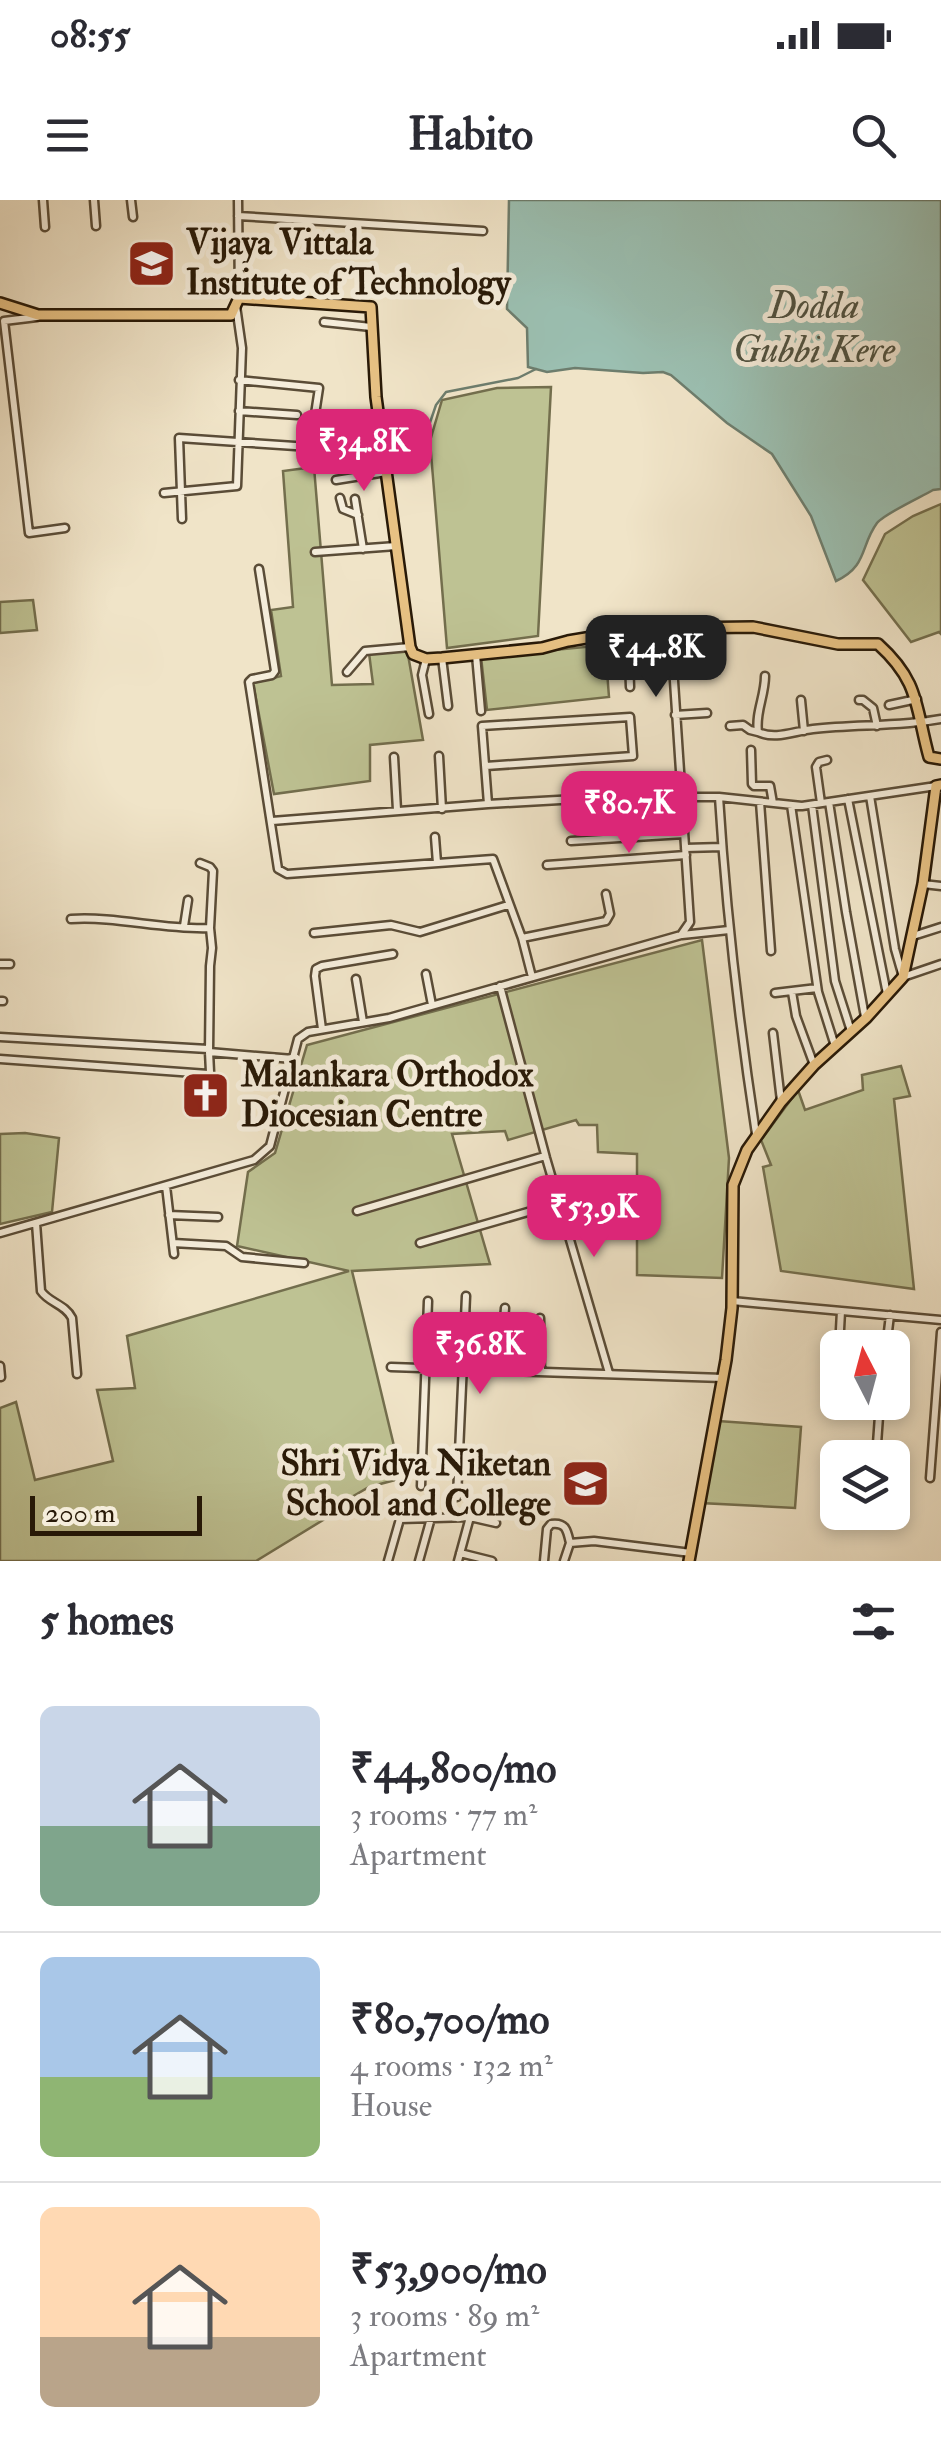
<!DOCTYPE html>
<meta charset="utf-8">
<style>
:root{--surface:#fff;--page:#f2f2f3;--text:#2b2b33;--muted:#7c7c81;--line:#e1e1e2;--accent:#db2777}
body{margin:0;font-family:"IM FELL Double Pica",serif;background:var(--page);color:var(--text);height:100vh;display:flex;flex-direction:column;font-size:38px;white-space:nowrap}
*{box-sizing:border-box;margin:0}
p{font-size:32px;color:var(--muted)}
.icon{flex:none;width:55px;height:55px;fill:none;stroke:currentColor;stroke-width:2;stroke-linecap:round;stroke-linejoin:round}
.map{position:relative;height:1361px;overflow:hidden}
.side{display:flex;flex-direction:column;background:var(--surface);flex:1}
.side>*{flex:none}
.needle{width:65px;rotate:354deg}
.fabs{position:absolute;left:820px;top:1130px;display:grid;gap:20px}
.fabs a{display:grid;place-items:center;width:90px;height:90px;border-radius:15px;background:var(--surface);box-shadow:0 5px 15px #0003;font-size:50px}
.scale{position:absolute;left:30px;bottom:25px;width:172px;box-sizing:border-box;padding-left:10px;border:5px solid #281907;border-top:0;font-size:28px;line-height:35px;white-space:nowrap;color:#281907;-webkit-text-stroke:8px #f5eddb;paint-order:stroke}
.price{position:absolute;translate:-50% -85px;padding:0 22px;border-radius:20px;background:var(--accent);color:#fff;font-size:32px;line-height:65px;filter:drop-shadow(0 2px 5px #0008)}
.price::after{content:'';position:absolute;left:50%;top:60px;width:30px;height:22px;margin-left:-15px;background:inherit;clip-path:polygon(0 0,100% 0,50% 100%)}
.price.on{background:#222;color:#fff}
ul{padding:0;list-style:none}
li{display:flex;align-items:center;gap:30px;height:250px;padding:0 40px}
li+li{border-top:2px solid var(--line)}
li span{display:grid;place-items:center;flex:none;width:280px;height:200px;border-radius:15px;color:#555}
li>.icon{margin-inline-start:auto}
span .icon{width:120px;height:120px;fill:#fffc;stroke-width:1}
li b{font-size:42px}
h2{display:flex;justify-content:space-between;align-items:center;height:120px;padding:0 40px;font-size:42px}
.status{display:flex;justify-content:space-between;align-items:center;height:70px;padding:0 50px;background:var(--surface);direction:ltr}
.status svg{height:28px;fill:currentColor}
header{display:flex;justify-content:space-between;align-items:center;height:130px;padding:0 40px;background:var(--surface);font-size:45px;font-weight:700}
.map>svg:first-child{display:block}
.green{fill:#bec293;stroke:#736e4d;stroke-width:2.5}
.water{fill:#9bbfb1;stroke:#6d7d6d;stroke-width:2.5}
.lines{fill:none;stroke-linecap:round;stroke-linejoin:round}
.stream{stroke:#6d7d6d;stroke-width:2.5}
.minor-casing{stroke:#5a4c37;stroke-width:11}
.major-casing{stroke:#281907;stroke-width:14}
.minor{stroke:#f5eddb;stroke-width:6}
.major{stroke:#e8c284;stroke-width:9}
.labels{text-anchor:middle;dominant-baseline:central;stroke-width:10;stroke-linejoin:round;paint-order:stroke}
.poi-label{font-size:35px;font-weight:bold;fill:#281907;stroke:#f5eddb;text-anchor:start}
.water-label{font-size:38px;font-style:italic;fill:#505342;stroke:#f5eddb}
</style>
<div class="status"><b>08:55</b><svg viewBox="0 0 49 12"><path d="M0 12V9h3v3zM5 12V6h3v6zM10 12V3h3v9zM15 12V0h3v12zM26 1h20v11H26zM47 4h2v5h-2z"/></svg></div>
<header><svg class="icon" aria-label="menu" viewBox="0 0 24 24"><path d="M4 6h16M4 12h16M4 18h16"/></svg>Habito<svg class="icon" aria-label="search" viewBox="0 0 24 24"><circle cx="10" cy="10" r="6"/><path d="M15 15l6 6"/></svg></header>
<div class="map">
<svg width="941" height="1361" viewBox="0 0 941 1361">
<rect width="100%" height="100%" fill="#f0e4c8"/>
<filter id="stains"><feTurbulence type="fractalNoise" baseFrequency=".002" numOctaves="4"/><feColorMatrix values="0 0 0 0 .2 0 0 0 0 .09 0 0 0 0 .02 0 0 0 .5 -.17"/></filter>
<radialGradient id="worn" r=".72"><stop offset=".6" stop-color="#630" stop-opacity="0"/><stop offset="1" stop-color="#630" stop-opacity=".3"/></radialGradient>
<!-- green -->
<path class="green" d="M551,187l-13,249 -91,12 -17,-207 12,-41 55,-12z
M314,267l18,218 41,-1 -4,-31 38,-4 16,91 -53,5v36l-96,13 -21,-111 28,-7 -10,-66 22,-3 -10,-136z
M941,304v130l-2,-2 -28,10 -48,-62 22,-46 28,-18z
M33,400l4,30 -37,3v-31z
M605,445l4,52 -122,13 -6,-53z
M702,740l27,218 -7,120 -85,-3v-121l-39,-2 -1,-27h-18l-3,-5 -68,20 -3,-9 -53,3 38,130 -138,7 49,204 -6,5 -26,7 -24,14 -17,16 -72,44h-256v-153l16,-6 19,78 78,-19 -16,-71 38,-2 -8,-52 222,-65 -112,-25 11,-74 27,-19 32,-108z
M901,866l9,30 -16,3 20,190 -133,-18 -18,-104 8,-2 -10,-25 37,-50 7,20 58,-20 -1,-15z
M25,933l34,5 -7,74 -52,12v-90z
M718,1221l83,6 -6,81 -94,-5z"/>
<!-- water -->
<path class="water" d="M509,0h432v289l-8,1c-12,7 -49,24 -56,33 -17,23 -9,43 -41,58l-25,-65 -39,-62 -45,-31 -56,-48 -8,-3 -20,1 -68,-5 -28,4 -19,-5 -1,-39 -20,-19z"/>
<g class="lines">
<!-- stream -->
<path class="stream" d="M393,256l30,-13 13,-38 10,-13 72,-14 18,-9"/>
<defs>
<path id="minor" d="M43,0l2,27
M94,0l2,26
M131,0l2,17
M238,0l1,98
M238,16l245,15
M37,117l-33,4 25,212 36,-5
M324,122l47,5
M239,211l58,4
M336,280l50,-8
M164,293l73,-7 5,-138 -6,-42
M340,298l3,11 15,6
M355,299l8,50
M182,319l-3,-81 131,9 9,-59 -80,-8
M315,352l81,-6
M259,369l16,102 -3,4 -20,4 -3,3 29,187 9,5 206,-15 29,79 10,39
M628,431l2,56
M476,455l5,56
M442,458l6,48
M426,459l-4,16 7,39
M347,472l18,-21 45,-4
M765,476c0,20 -10,37 -7,56 18,8 36,-1 55,-3 43,-5 85,-2 128,-10
M801,500l3,31
M859,500h4l10,8 4,18
M889,505l28,-6
M675,515l32,-2
M730,526l13,-1 7,5 8,2
M751,550l1,34 2,2h16l3,17
M439,556l3,53
M394,557l3,53
M486,566l147,-10 -3,-39 -148,9 6,78
M870,596l25,153 8,28 38,-13
M719,597c7,114 20,225 37,337
M848,599l39,195
M760,602l11,149
M829,602l17,110 19,105
M821,603l-5,-36 3,-5 8,-2
M791,605l27,187 17,54
M812,605l23,176 16,50
M272,621l216,-17 160,-9 14,6h20l-9,-135c6,-18 21,-27 35,-38
M435,637l2,26
M571,641l113,-7
M685,648l37,-1
M200,663l10,4 3,4 -3,57
M547,665l139,-10
M923,684l18,2
M71,719c46,-3 92,11 139,9l2,20 -2,18 -1,86 84,7
M184,726l4,-26
M314,733l77,-8 29,7 88,-27
M682,735l47,-5
M913,736l28,-9
M522,738l84,-17 4,-7 -4,-20
M0,764h10
M426,774l6,31
M356,779l7,43
M500,786l46,172 63,215
M792,792l4,24 18,49
M775,793l42,-5
M0,801h3
M322,829l-7,-53 1,-7 6,-3 71,-12
M773,833l8,68
M0,837l208,12
M0,859l208,15 2,-2 -1,-20
M166,986l8,68
M357,1011l188,-55
M169,1015l49,2
M36,1023l5,68c8,12 24,13 31,27l5,56
M0,1033l254,-73 16,-14 28,-107 10,-7 81,-14 292,-83 9,-13 -8,-121 4,-4h33l83,9 134,-20
M173,1043l53,3 16,11 62,6
M420,1043l139,-40
M732,1101l209,19
M540,1118l1,54
M839,1148l2,-37
M886,1148l4,-33
M0,1166l1,11
M391,1167l332,11
M837,1168l1,-3
M500,1171l5,-63
M876,1258l4,-56
M930,1278l11,-146
M421,1286l7,-185
M457,1297l9,-201
M460,1353l32,8
M388,1361l12,-42 70,-2 26,6
M419,1361l12,-43
M458,1361l12,-44
M544,1361l3,-32 4,-5c15,-2 16,6 19,19
M564,1361l6,-18 24,-2 97,12"/>
<path id="major" d="M0,103l38,12h193l8,-17 132,9 5,90 34,250 3,7 13,5 16,-1 100,-10 26,-7 60,-10 53,-3 72,-1 85,17h40c42,38 37,62 51,113l12,2
M689,1361l37,-201 6,-52 1,-123 14,-35 34,-48 33,-37 52,-47 37,-41 20,-93 13,-98 5,-1"/>
</defs>
<!-- minor casing -->
<use href="#minor" class="minor-casing"/>
<!-- major casing -->
<use href="#major" class="major-casing"/>
<!-- minor -->
<use href="#minor" class="minor"/>
<!-- major -->
<use href="#major" class="major"/>
</g>
<!-- icons -->
<defs>
<symbol id="university-square" viewBox="-11 -11 22 22"><rect x="-9" y="-9" width="18" height="18" rx="4" fill="#8f2418" stroke="#f5eddb"/><path d="M0-5L7-2L0 1L-7-2ZM-4 1L0 2.5L4 1V4Q0 6-4 4Z" fill="#fff"/></symbol>
<symbol id="church-square" viewBox="-11 -11 22 22"><rect x="-9" y="-9" width="18" height="18" rx="4" fill="#8f2418" stroke="#f5eddb"/><path d="M-1.2-6h2.4v3.5h3.3v2.4h-3.3V6h-2.4V-.1h-3.3v-2.4h3.3Z" fill="#fff"/></symbol>
</defs>
<g fill-rule="evenodd">
<use href="#university-square" x="124" y="36" width="55" height="55"/>
<use href="#church-square" x="178" y="868" width="55" height="55"/>
<use href="#university-square" x="558" y="1256" width="55" height="55"/>
</g>
<g class="labels">
<!-- poi labels -->
<g class="poi-label">
<text x="186" y="43">Vijaya Vittala<tspan x="186" dy="40">Institute of Technology</tspan></text>
<text x="241" y="875">Malankara Orthodox<tspan x="241" dy="40">Diocesian Centre</tspan></text>
<text x="551" y="1264" text-anchor="end">Shri Vidya Niketan<tspan x="551" dy="40">School and College</tspan></text>
</g>
<!-- water labels -->
<g class="water-label">
<text x="814" y="106">Dodda<tspan x="814" dy="44">Gubbi Kere</tspan></text>
</g>
</g>
<rect width="100%" height="100%" filter="url(#stains)"/>
<rect width="100%" height="100%" fill="url(#worn)"/>
</svg>
<div class="fabs">
<a><svg class="needle" viewBox="-14 -14 28 28"><path d="M0-13l5 13h-10z" fill="#e53935"/><path d="M0 13l5-13h-10z" fill="#7c7c81"/></svg></a>
<a><svg class="icon" aria-label="layers" viewBox="0 0 24 24"><path d="M12 4l9 5-9 5-9-5zM3 14l9 5 9-5"/></svg></a>
</div>
<div class="scale">200 m</div>
<b class="price" style="left:364px;top:294px">₹34.8K</b>
<b class="price on" style="left:656px;top:500px">₹44.8K</b>
<b class="price" style="left:629px;top:656px">₹80.7K</b>
<b class="price" style="left:594px;top:1060px">₹53.9K</b>
<b class="price" style="left:480px;top:1197px">₹36.8K</b>
</div>
<section class="side">
<h2>5 homes<svg class="icon" aria-label="filters" viewBox="0 0 24 24"><path d="M4 7h16M4 17h16"/><circle cx="9" cy="7" r="2"/><circle cx="15" cy="17" r="2"/></svg></h2>
<ul>
<li><span style="background:linear-gradient(#c9d6e8 60%,#7fa58c 0)"><svg class="icon" aria-label="home" viewBox="0 0 24 24"><path d="M3 11l9-7 9 7M6 9v11h12V9"/></svg></span><div><b>₹44,800/mo</b><p>3 rooms · 77 m²</p><p>Apartment</p></div></li>
<li><span style="background:linear-gradient(#a9c7e8 60%,#8fb573 0)"><svg class="icon" aria-label="home" viewBox="0 0 24 24"><path d="M3 11l9-7 9 7M6 9v11h12V9"/></svg></span><div><b>₹80,700/mo</b><p>4 rooms · 132 m²</p><p>House</p></div></li>
<li><span style="background:linear-gradient(#ffd9b3 65%,#b9a48a 0)"><svg class="icon" aria-label="home" viewBox="0 0 24 24"><path d="M3 11l9-7 9 7M6 9v11h12V9"/></svg></span><div><b>₹53,900/mo</b><p>3 rooms · 89 m²</p><p>Apartment</p></div></li>
</ul>
</section>
